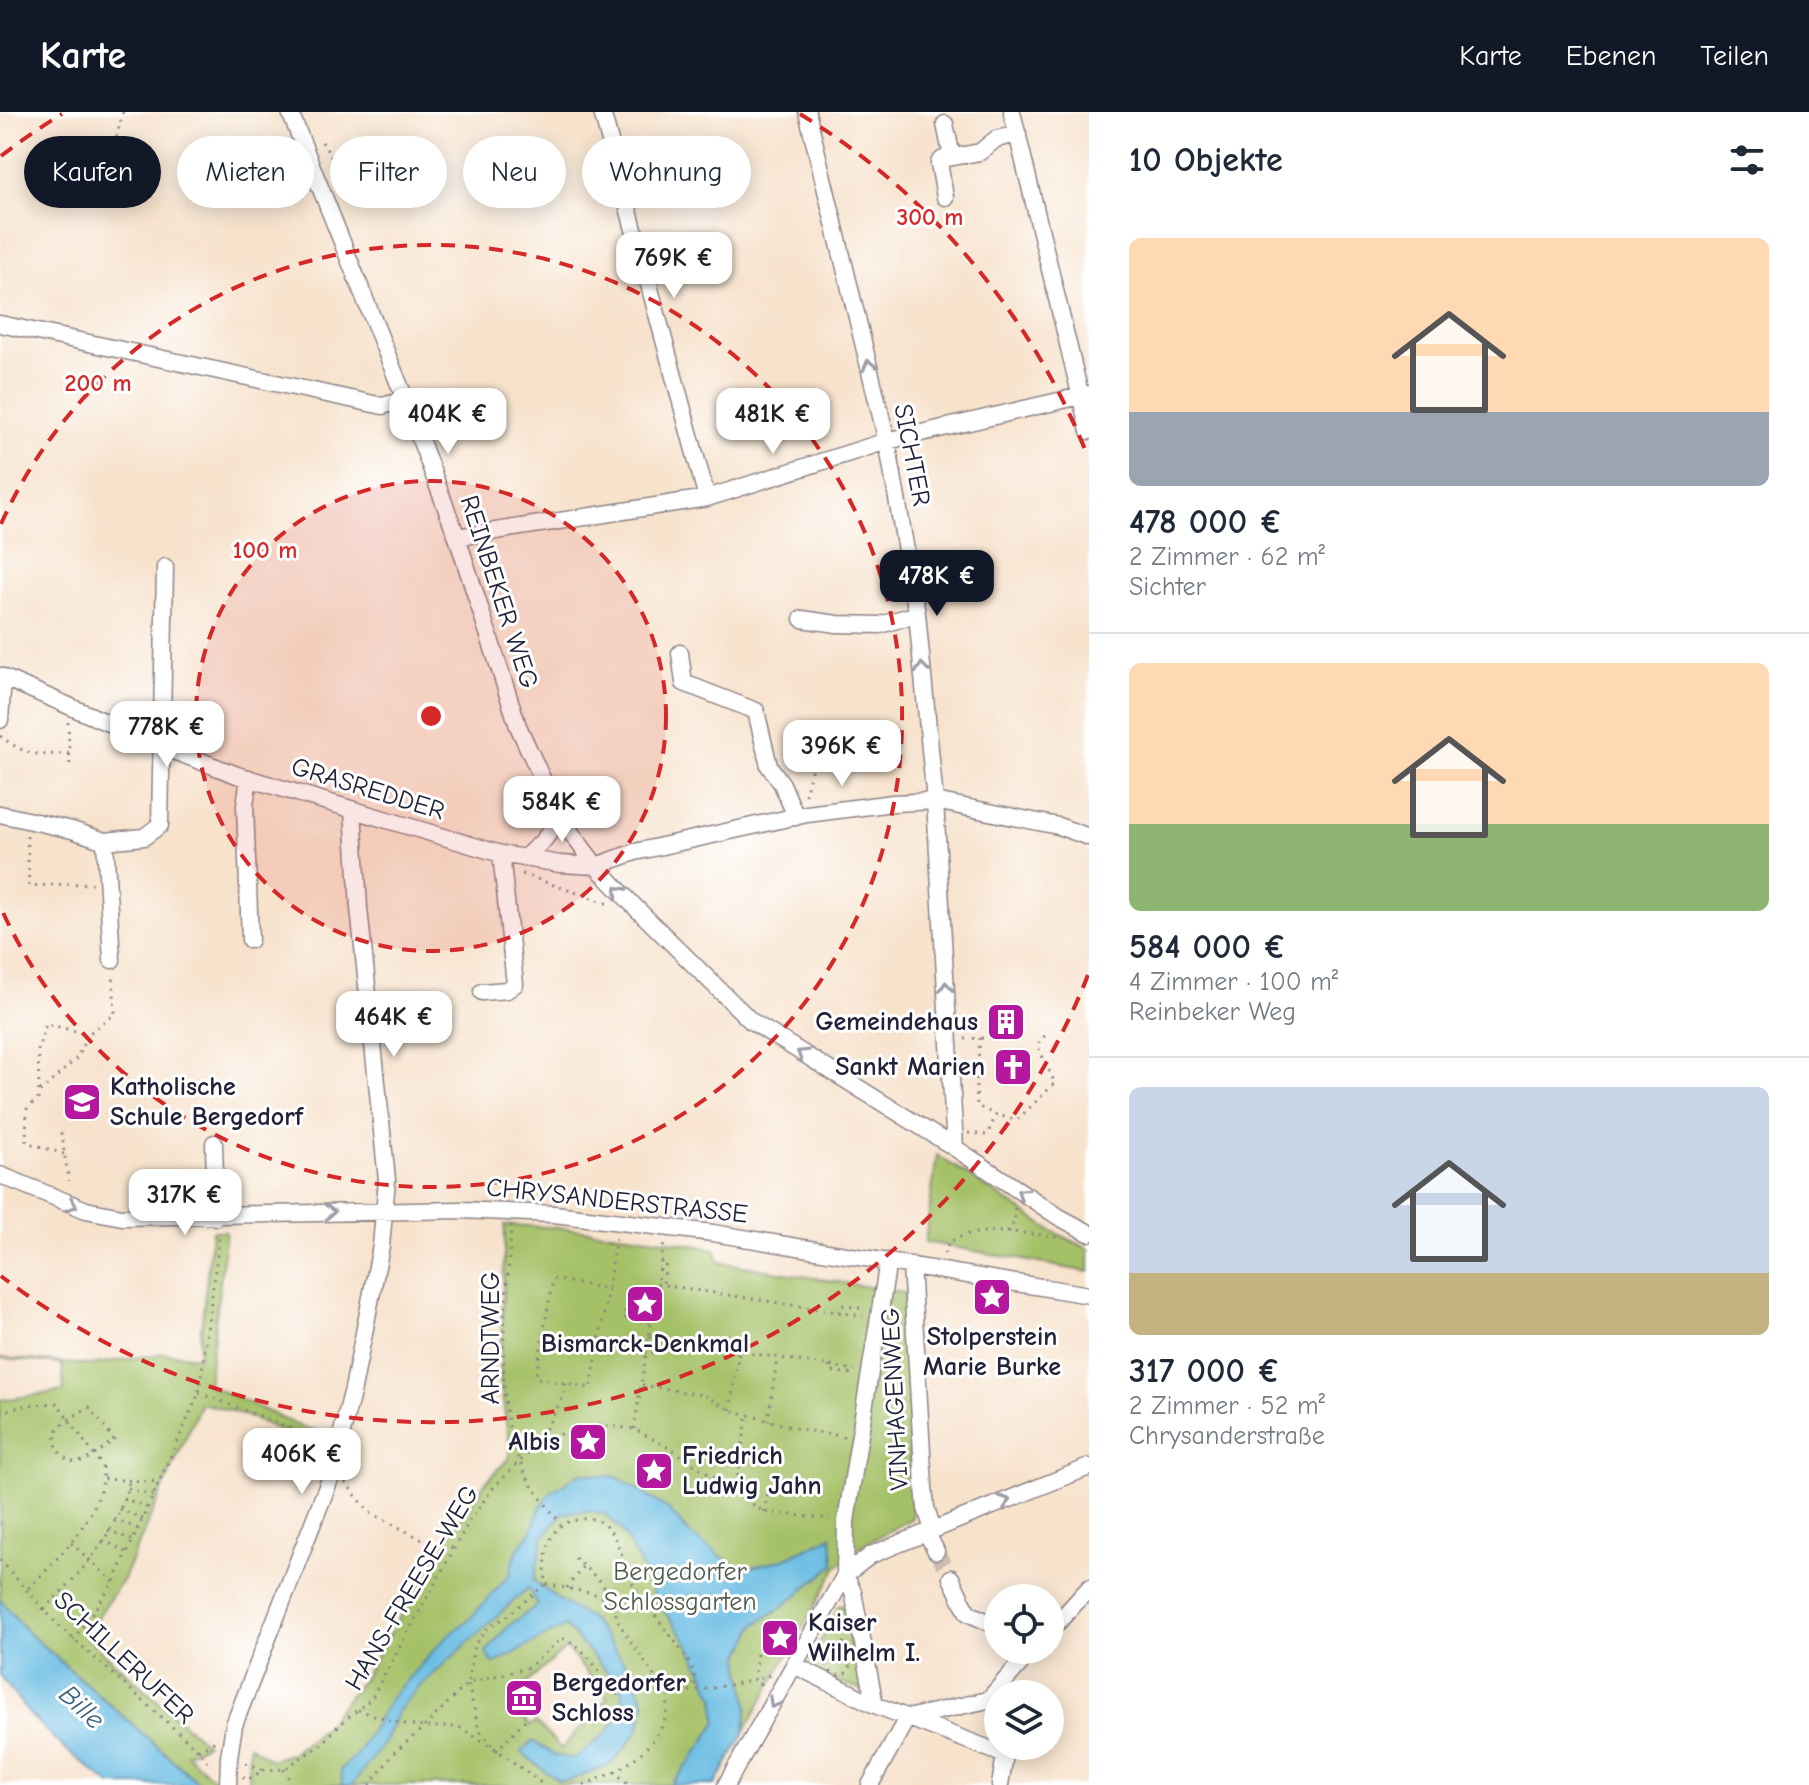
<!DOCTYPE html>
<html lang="de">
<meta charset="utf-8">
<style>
:root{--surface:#fff;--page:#f2f2f3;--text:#1f2937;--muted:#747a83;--line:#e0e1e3;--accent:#111827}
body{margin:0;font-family:"Comic Neue",sans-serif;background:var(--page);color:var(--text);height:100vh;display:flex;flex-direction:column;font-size:30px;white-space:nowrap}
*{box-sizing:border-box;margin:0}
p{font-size:26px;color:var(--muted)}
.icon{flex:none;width:44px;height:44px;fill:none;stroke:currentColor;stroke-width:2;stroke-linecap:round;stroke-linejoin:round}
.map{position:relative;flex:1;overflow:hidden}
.drawer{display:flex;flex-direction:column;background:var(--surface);width:720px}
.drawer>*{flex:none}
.hud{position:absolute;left:24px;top:24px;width:760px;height:72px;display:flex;gap:16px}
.fabs{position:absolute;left:984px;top:1472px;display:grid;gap:16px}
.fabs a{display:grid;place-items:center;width:80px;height:80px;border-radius:50%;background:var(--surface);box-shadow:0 4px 20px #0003;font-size:40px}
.price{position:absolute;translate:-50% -68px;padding:0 18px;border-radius:16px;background:#fff;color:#222;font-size:26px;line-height:52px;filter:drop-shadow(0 2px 4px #0008)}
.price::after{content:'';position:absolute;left:50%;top:48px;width:24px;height:18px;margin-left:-12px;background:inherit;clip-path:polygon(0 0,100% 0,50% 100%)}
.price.on{background:var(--accent);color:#fff}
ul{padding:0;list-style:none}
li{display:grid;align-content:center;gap:16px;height:424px;padding:0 40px}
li+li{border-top:2px solid var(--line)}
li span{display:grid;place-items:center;height:248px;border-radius:12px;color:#555}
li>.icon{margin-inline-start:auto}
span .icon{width:144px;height:144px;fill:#fffc;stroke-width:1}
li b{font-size:34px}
h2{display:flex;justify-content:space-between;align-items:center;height:96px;padding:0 40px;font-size:34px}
.chip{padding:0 28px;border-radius:36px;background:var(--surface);box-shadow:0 4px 20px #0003;font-size:28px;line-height:72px}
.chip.on{background:var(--accent);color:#fff}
header{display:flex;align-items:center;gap:48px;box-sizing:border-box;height:112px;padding:0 40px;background:var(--accent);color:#fff}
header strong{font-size:38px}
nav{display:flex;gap:44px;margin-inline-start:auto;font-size:28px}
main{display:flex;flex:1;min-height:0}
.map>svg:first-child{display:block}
.green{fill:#a5c168;stroke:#647252;stroke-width:2;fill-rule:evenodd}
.water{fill:#66bbe2;stroke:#446e8e;stroke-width:2}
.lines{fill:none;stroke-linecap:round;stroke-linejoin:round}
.minor-tunnel{stroke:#ccbcaf;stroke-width:16;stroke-dasharray:16 8;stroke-linecap:butt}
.minor-casing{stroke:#8c8284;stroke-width:19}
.path{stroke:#8c8284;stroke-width:3;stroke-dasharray:2 6;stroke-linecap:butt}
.minor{stroke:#fff;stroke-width:16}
.oneway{stroke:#9c9ca7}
.ring{fill:none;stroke:#d62828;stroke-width:4;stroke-dasharray:14 10}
.labels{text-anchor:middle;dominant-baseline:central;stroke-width:6;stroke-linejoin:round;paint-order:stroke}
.street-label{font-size:26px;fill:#22223b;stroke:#fff}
.poi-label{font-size:26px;font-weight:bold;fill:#22223b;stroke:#fff;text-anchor:start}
.park-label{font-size:26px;fill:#505a4b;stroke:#fff}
.water-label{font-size:28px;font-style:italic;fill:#3d5f7e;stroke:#fff}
.centre{fill:#d62828;stroke:#fff;stroke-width:4}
.ring-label{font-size:24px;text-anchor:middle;font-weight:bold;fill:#d62828;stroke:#fff;stroke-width:6;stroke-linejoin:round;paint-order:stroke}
</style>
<header>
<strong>Karte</strong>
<nav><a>Karte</a><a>Ebenen</a><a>Teilen</a></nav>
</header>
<main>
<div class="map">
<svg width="1089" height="1673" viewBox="0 0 1089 1673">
<rect width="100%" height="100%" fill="#fff"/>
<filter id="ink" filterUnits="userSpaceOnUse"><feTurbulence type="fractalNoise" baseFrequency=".0125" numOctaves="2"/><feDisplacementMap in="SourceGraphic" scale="16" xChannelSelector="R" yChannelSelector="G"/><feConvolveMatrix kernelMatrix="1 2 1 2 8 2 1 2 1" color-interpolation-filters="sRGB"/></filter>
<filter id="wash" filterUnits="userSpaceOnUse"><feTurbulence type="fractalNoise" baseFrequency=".006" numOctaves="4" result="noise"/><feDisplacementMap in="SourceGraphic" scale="32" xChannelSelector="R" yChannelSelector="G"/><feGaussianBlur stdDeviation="1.8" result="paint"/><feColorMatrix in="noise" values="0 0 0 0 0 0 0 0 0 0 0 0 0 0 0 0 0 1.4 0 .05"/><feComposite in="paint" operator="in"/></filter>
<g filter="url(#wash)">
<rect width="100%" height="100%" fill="#f7e2cc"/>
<!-- green -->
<path class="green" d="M937,1043l117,77 35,17v23l-164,-30z
M505,1113c71,2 141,11 210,24l4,13 186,31 7,225 -57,32 -19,18 -121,217h-467l1,-40 22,15 22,-7 31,-26 39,-48 76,-129 46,-67 23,-24 2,-11 -10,-66zM566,1536l42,50 -47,51 -25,-27 -6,4 -13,-14 4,-5 -10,-2 -2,-6 1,-6 8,-2z
M212,1119h14l-18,154 92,41 29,9 -6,19c-36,-22 -80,-42 -122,-51l-78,176 -38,57 121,108 -20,10 29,26v5h-14l-175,-154 -26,-32v-199l64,-9 -2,-27 -62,-6 90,7 75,-12 33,4z
M846,1493l5,3 14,84 -55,-22 -1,-7 30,-57z"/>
<!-- water -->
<path class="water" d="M581,1361l36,4 51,32 22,25 50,36 44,-11 48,-23 2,29 -47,38 -32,22 -15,34 8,47 -4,28 -29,51h-44l20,-24 26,-39 -3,-25 -10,-23 -17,-33 -34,-44 -2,-13 -30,-55 -16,-15 -16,-3 -26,2 -19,23 -10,45 25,19 33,20 38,50 15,33 -7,28 -25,32 -27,11 -18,7h-10l-37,-29 12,-11 22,14 18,4c24,-17 58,-39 48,-72l-56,-61 -71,38 -8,-11 22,-27 30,-21 -10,-17 -110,100 -21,25 -13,30 -32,42h-10l-1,-16 16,-15 35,-58 55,-60 23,-17 40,-45 7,-24 13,-16 11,-28 10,-14z
M0,1487l26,32 175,154h-90l-46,-36 -35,-34 -30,-39z"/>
</g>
<g filter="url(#ink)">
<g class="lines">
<!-- minor-tunnel -->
<path class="minor-tunnel" d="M936,1439l15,27"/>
<defs>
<path id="minor" d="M290,0l115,287 52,138 61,189 42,92 36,48 39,41 116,114 204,127 104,69 30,16
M602,0l105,386
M807,0l80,329 30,173 18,187 20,347
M1012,0l77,319
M945,12l7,33
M945,85l-6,-34 4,-4 37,-7 16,-13 22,-5
M0,212l383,82 22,-7
M457,425l250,-39 180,-57 202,-47
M802,507l35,5 43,1 37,-11
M680,541l4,30 72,28 13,55 13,18 14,33
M0,564l161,70 76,29 264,79 59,10 36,2 39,-14 172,-38 86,-11 42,-2 123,25 31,11
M0,608l3,-42
M249,666l-4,27 5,135
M0,702l72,16 33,11 7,119
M105,729l39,-4 16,-12 5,-258
M524,746l19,-17 17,-23
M482,880l25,-2 8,-6 -14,-130
M214,1031l2,74
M0,1063l86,35 36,7 339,-7 93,4 159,19 376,62
M911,1153l13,222 2,21 7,22
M927,1421l9,18
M951,1466l17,35 22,10
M1050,1519l39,-43
M796,1554l79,39 130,50 2,-9
M875,1593l-22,-113 -8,-17 1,-54 42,-260
M228,1673l1,-28 5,-32 96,-246 23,-90 28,-143 6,-66 -28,-272 -6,-98
M726,1673l119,-210 26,-20 218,-88
M870,1673l37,-67 81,-18 44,-50
M1000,1673l5,-30"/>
</defs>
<!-- minor casing -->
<use href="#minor" class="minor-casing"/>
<!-- path -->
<path class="path" d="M123,0l-19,71 27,7
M322,30l11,18 8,6 9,-3 9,7 9,-3
M335,68l6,-14
M336,68l22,-10
M68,610l2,44
M0,624c27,20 36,20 69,17
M805,683l9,-36
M27,724l2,50 63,-3
M522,762l87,30
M980,926l-4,47 1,21 19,9 21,5 38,-37 -18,-38 11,-13
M965,927l36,-2
M39,979l-1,-41 8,-26 42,10
M61,1021l8,48
M968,1021l19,2 9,-20
M64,1042l-38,-12 1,-35 11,-7 1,-7 38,-35 11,-24 27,-20 -2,-41
M511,1114c-3,78 -23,182 17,253 9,16 22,30 33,45
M1009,1121l5,-11 1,-16
M944,1142c6,-35 91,-19 117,-17
M661,1149l5,1 -3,22
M553,1167l55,10 -17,99 -54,-10 -1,-3z
M657,1172l206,32
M608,1176l8,-52
M839,1200l3,-7 22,4 -1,2
M650,1210l-26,-4 4,-26 27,4
M649,1225l206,33
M598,1232l55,10 3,-16
M829,1254l1,5 22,3v-5
M642,1273l62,10 26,15 69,19 47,8
M199,1281l82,31 44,21
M89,1295l25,33c-10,7 -21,18 -32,21 -17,5 -33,-16 -24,-32 6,-9 22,-16 31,-22z
M730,1298l9,-59
M0,1300l27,-7 30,-2 45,63c8,41 -49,99 -77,125
M768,1309l9,-63
M634,1317l30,-186
M538,1331l25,-46 3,-16
M104,1367l55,3
M345,1370l24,30 64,33 21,3
M128,1376l25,8
M735,1380l12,-75
M123,1386l25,10
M119,1397l24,10
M764,1400l4,-19 16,-4
M114,1407l25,10
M108,1418l26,11
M103,1428l25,13
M71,1431l43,39
M575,1446l27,25 9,18
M0,1448l57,64 141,126 13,16
M567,1476l17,-23
M44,1497c36,-34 75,-78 85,-128
M73,1528l41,-58 85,-189 21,-160
M840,1539l6,-15
M827 1551a12 12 0 1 1 24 0a12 12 0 1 1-24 0Z
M757,1542l-3,26 16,-5
M358,1598l42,13 24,4h35l38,23 47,35
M525,1608l-28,30 -18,-20 -11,-47 61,-16 33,-29c26,10 37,34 51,57l47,-10 -40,-60 -9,-24 -16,-7 -49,-10c-2,-26 -1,-59 30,-64 11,-2 20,-3 29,6 17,15 18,41 29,60 16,27 48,59 60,86 2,7 0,12 -1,18
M198,1638l18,-9
M246,1651l18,7
M284,1657l8,16
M615,1660c19,-11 43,-31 50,-53 2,-8 3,-18 5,-26l38,-4 46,-9 11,7
M243,1665l4,3 17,-10 20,-1 37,-24 18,-20 32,-26 99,-179 23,-32 45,-45 29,-11 33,-7 34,4 36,19 94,64 66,7
M370,1673l24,-32 30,-26 44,-44 6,-38 13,-16 20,-13 39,-32
M584,1673l31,-13 14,13"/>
<!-- minor -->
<use href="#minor" class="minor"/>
</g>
<!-- one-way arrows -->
<defs><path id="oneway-chevron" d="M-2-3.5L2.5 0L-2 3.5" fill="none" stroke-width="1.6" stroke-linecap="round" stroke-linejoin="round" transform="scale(2)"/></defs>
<g class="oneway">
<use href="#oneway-chevron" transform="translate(869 253) rotate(-104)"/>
<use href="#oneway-chevron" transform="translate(922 556) rotate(-95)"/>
<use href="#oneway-chevron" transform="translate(619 779) rotate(-133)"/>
<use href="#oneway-chevron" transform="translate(946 875) rotate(-94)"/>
<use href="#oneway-chevron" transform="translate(802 942) rotate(-148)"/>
<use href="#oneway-chevron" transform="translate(1022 1081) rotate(-147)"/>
<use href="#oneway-chevron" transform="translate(72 1093) rotate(21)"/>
<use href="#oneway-chevron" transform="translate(330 1100) rotate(-2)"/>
<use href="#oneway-chevron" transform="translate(1005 1389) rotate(-22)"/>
<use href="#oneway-chevron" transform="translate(774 1591) rotate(120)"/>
</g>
</g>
<!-- distance rings -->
<circle cx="431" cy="604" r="235" fill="#d62828" fill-opacity=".12"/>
<g class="ring">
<circle cx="431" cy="604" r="235"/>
<path d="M1 412A471 471 0 1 1 1 796"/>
<path d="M1088 863A706 706 0 0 1 1 1164M1 44A706 706 0 0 1 62 2M800 2A706 706 0 0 1 1088 345"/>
</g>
<!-- icons -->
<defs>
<symbol id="building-square" viewBox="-11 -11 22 22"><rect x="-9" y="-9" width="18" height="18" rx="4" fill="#b5179e" stroke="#fff"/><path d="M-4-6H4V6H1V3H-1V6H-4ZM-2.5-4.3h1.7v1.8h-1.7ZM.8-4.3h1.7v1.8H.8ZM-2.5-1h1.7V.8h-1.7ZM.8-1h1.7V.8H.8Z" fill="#fff"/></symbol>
<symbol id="church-square" viewBox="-11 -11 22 22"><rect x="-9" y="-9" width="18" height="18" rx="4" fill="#b5179e" stroke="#fff"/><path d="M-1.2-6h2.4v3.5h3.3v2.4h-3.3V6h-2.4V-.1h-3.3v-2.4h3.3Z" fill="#fff"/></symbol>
<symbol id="school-square" viewBox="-11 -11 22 22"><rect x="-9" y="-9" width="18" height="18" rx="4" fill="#b5179e" stroke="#fff"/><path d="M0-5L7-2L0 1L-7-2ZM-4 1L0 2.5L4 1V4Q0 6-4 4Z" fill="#fff"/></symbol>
<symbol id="sight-square" viewBox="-11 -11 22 22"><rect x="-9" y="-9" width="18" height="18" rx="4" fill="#b5179e" stroke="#fff"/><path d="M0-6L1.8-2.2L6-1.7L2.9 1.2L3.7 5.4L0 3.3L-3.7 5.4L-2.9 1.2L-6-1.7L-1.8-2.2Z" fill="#fff"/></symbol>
<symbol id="museum-square" viewBox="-11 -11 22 22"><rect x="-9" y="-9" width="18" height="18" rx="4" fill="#b5179e" stroke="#fff"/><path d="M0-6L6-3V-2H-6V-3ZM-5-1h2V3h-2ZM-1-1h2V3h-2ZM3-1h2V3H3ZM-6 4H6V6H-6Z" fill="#fff"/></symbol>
</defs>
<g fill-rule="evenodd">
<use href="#building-square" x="984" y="888" width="44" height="44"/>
<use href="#church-square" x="991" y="933" width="44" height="44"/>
<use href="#school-square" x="60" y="968" width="44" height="44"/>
<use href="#sight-square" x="970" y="1163" width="44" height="44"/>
<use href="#sight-square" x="623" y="1170" width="44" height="44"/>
<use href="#sight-square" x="566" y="1308" width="44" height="44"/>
<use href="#sight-square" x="632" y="1337" width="44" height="44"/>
<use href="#sight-square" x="758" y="1504" width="44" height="44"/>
<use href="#museum-square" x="502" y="1564" width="44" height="44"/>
</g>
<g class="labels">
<!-- street labels -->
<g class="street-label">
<text transform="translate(912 343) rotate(79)">SICHTER</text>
<text transform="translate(499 480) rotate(72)">REINBEKER WEG</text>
<text transform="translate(368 677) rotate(17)">GRASREDDER</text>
<text transform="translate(617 1089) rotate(6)">CHRYSANDERSTRASSE</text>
<text transform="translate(491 1226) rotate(-90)">ARNDTWEG</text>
<text transform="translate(895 1287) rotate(-93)">VINHAGENWEG</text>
<text transform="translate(412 1476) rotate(-59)">HANS-FREESE-WEG</text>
<text transform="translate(124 1546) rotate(43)">SCHILLERUFER</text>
</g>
<!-- poi labels -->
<g class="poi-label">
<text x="978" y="910" text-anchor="end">Gemeindehaus</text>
<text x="985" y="955" text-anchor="end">Sankt Marien</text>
<text x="110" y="975">Katholische<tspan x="110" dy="30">Schule Bergedorf</tspan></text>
<text x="992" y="1225" text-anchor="middle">Stolperstein<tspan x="992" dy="30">Marie Burke</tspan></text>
<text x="645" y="1232" text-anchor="middle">Bismarck-Denkmal</text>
<text x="560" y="1330" text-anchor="end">Albis</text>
<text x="682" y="1344">Friedrich<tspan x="682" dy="30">Ludwig Jahn</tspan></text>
<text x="808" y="1511">Kaiser<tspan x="808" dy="30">Wilhelm I.</tspan></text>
<text x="552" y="1571">Bergedorfer<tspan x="552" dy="30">Schloss</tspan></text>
</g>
<!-- park labels -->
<g class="park-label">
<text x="680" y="1460">Bergedorfer<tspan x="680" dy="30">Schlossgarten</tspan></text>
</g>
<!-- water labels -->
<g class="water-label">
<text transform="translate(82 1595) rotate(43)">Bille</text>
</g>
</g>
<circle cx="431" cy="604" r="12" class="centre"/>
<g class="ring-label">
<text x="930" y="113">300 m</text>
<text x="98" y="279">200 m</text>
<text x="265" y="446">100 m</text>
</g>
</svg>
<div class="fabs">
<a><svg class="icon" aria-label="locate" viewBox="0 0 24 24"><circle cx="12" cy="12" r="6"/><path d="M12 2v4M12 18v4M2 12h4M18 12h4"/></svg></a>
<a><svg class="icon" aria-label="layers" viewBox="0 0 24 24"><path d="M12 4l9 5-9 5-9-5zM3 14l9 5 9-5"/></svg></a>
</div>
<b class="price" style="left:674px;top:188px">769K €</b>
<b class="price" style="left:448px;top:344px">404K €</b>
<b class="price" style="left:773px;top:344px">481K €</b>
<b class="price on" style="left:937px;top:506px">478K €</b>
<b class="price" style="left:167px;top:657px">778K €</b>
<b class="price" style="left:842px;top:676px">396K €</b>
<b class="price" style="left:562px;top:732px">584K €</b>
<b class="price" style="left:394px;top:947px">464K €</b>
<b class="price" style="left:185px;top:1125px">317K €</b>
<b class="price" style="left:302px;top:1384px">406K €</b>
<div class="hud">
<a class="chip on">Kaufen</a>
<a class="chip">Mieten</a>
<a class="chip">Filter</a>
<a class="chip">Neu</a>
<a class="chip">Wohnung</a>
</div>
</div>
<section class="drawer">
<h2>10 Objekte<svg class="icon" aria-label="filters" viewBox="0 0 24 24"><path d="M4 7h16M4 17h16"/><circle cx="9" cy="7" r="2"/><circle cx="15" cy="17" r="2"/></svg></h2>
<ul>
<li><span style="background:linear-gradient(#ffd9b3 70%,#9aa5b1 0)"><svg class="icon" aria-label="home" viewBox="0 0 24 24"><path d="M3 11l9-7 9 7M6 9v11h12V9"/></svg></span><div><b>478 000 €</b><p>2 Zimmer · 62 m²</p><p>Sichter</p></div></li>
<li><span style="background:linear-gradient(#ffd9b3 65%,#8fb573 0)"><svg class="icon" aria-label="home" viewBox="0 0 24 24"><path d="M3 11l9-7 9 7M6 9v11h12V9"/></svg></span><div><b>584 000 €</b><p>4 Zimmer · 100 m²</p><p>Reinbeker Weg</p></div></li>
<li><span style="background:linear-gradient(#c9d6e8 75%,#c2b280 0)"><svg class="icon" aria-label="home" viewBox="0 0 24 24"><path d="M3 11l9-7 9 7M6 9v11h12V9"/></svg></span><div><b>317 000 €</b><p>2 Zimmer · 52 m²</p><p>Chrysanderstraße</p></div></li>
</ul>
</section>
</main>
